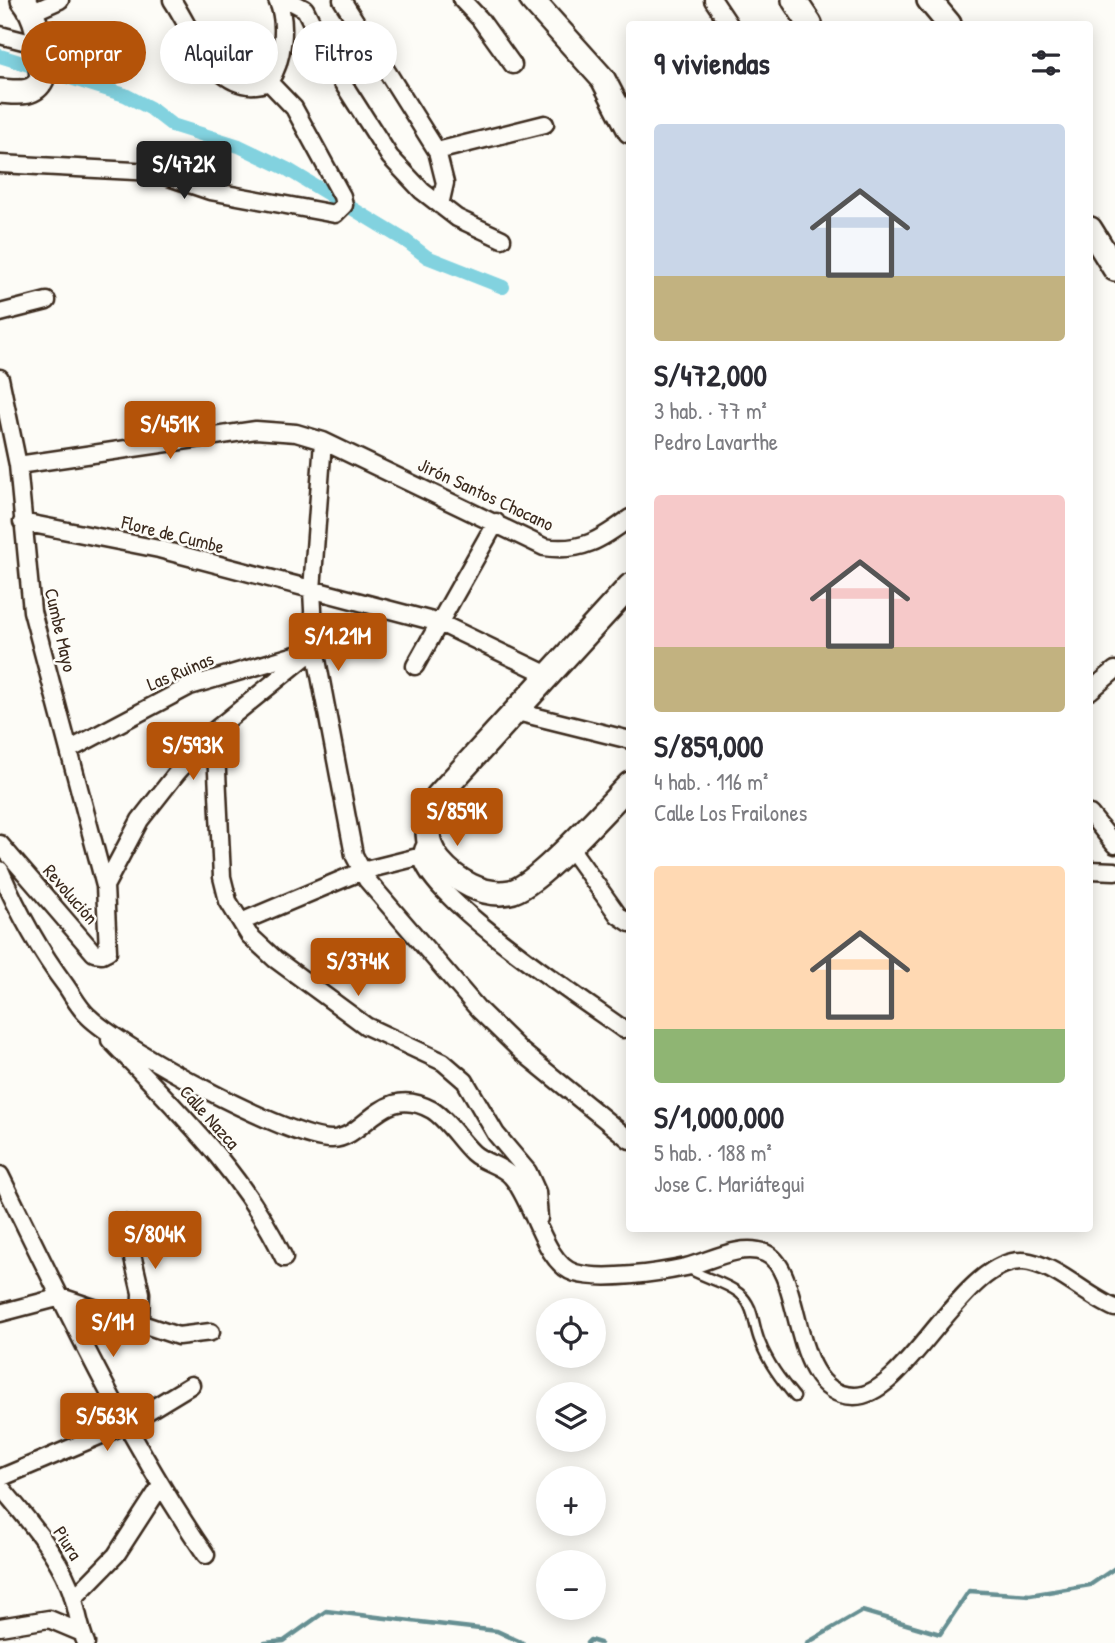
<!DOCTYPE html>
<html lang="es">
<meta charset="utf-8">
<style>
:root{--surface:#fff;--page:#f7f7f7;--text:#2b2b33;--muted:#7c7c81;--accent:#b45309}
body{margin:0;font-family:"Patrick Hand",sans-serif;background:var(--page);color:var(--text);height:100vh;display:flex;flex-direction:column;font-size:26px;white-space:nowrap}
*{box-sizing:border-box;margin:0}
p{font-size:23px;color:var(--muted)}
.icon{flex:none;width:38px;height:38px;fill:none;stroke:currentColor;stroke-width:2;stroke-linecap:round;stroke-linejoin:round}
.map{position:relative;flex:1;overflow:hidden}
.side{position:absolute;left:626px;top:21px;width:467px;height:1211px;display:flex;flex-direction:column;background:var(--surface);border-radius:7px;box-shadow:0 4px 18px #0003}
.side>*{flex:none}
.guide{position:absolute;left:21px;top:21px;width:500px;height:63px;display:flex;gap:14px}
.fabs{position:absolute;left:536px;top:1298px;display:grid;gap:14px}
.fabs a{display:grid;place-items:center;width:70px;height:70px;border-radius:50%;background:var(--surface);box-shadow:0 4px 18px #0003;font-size:35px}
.price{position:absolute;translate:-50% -60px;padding:0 16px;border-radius:7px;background:var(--accent);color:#fff;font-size:23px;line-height:46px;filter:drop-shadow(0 2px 4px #0008)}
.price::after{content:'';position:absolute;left:50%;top:42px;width:21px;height:16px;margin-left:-10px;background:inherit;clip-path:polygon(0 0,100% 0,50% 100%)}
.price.on{background:#222;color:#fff}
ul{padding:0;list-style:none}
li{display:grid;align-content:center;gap:14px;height:371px;padding:0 28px}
li span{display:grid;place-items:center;height:217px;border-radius:7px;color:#555}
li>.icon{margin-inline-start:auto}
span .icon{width:126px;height:126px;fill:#fffc;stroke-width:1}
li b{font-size:30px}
h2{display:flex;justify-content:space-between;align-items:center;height:84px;padding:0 28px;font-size:30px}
.tag{padding:0 24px;border-radius:32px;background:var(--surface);box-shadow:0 4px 18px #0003;font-size:24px;line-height:63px}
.tag.on{background:var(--accent);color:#fff}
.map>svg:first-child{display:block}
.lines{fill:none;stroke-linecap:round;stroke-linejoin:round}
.stream{stroke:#668f92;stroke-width:4.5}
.canal{stroke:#82d2df;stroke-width:14}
.lane-casing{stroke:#3b2a1e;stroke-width:13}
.street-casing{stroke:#3b2a1e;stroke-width:21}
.secondary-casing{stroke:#3b2a1e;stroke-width:28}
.lane{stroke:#fdfcf7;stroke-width:8}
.street{stroke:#fdfcf7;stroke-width:16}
.secondary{stroke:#fdfcf7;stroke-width:23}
.labels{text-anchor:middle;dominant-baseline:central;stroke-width:5;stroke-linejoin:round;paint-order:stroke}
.street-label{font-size:19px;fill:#3b2a1e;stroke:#fdfcf7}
</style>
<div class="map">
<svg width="1115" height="1643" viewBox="0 0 1115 1643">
<rect width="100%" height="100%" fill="#fdfcf7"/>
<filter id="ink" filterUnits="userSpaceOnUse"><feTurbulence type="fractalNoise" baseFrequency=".0143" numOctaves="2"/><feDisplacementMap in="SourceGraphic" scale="14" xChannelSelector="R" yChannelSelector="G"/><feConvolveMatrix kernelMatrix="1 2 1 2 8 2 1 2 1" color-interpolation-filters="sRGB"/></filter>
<g filter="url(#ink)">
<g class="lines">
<!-- stream -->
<path class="stream" d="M265,1643l19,-2 42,-30 171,20 26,12
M587,1643l3,-3 10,3
M807,1643l55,-32 78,23 29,-43 61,4 60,-10 25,-17"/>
<!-- canal -->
<path class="canal" d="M0,56l125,39 25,13 22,17 67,21 48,23 119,72 21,16 76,30"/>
<defs>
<path id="lane" d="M686,1267c16,11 38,14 53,26 16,13 14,33 21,49 8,21 21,38 35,55"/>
<path id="street" d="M172,0c21,31 45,101 97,82 14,-20 19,-60 8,-82
M342,0l95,151 8,32 -5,22
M462,0l18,19 33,46
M713,0l16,24
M278,1h12l15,8 32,65 53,83 32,34 35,27 45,21
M33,12l27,-12
M0,35l39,10
M437,151l108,-27
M0,164l154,8 56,19 125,23 9,-9 -2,-9 -48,-88 -25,-26
M0,313l47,-12
M0,378l18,87 14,146 73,275
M323,441l-11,149 3,59 39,206 13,25 111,129 43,42 109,89
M18,465l238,-35 40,3 27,8 221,106c37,6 58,-8 86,-29
M22,522l137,27 281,74 106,51
M415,666l81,-144
M1090,691l25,-21
M517,712l113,28
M215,730l7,147 6,24 21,34 26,24 91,67 77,36 22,19 31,53 32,38 9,20 2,26
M69,750l121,-64 119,-35
M1090,814l25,31
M428,841c-3,4 -6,10 -6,15 2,40 165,147 201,173
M0,844l94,109 8,1 6,-3 -3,-65 35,-66 36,-46 39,-44 100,-81
M568,845l50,70 12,8
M0,870c18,42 39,80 66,116 7,10 13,22 22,30 32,32 202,124 244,123 34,-1 50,-57 100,-29 16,10 27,30 41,43 11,10 28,12 38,23 22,23 33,88 64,97 27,8 83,0 111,-6 24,-6 55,-24 79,-14 40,16 23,142 89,143 55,1 113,-149 176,-134 31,7 56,34 85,46
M1090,870l25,1
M241,922l121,-51 60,-15
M110,1040c64,67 134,133 174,218
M0,1175c64,129 124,260 206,380
M125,1224l16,69 -1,29
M0,1313l61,-16 117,39 33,-4
M0,1478l125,-53 66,-40
M0,1486c25,31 54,62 69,99 8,19 9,40 17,58
M74,1598l42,-43 44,-68
M0,1627l49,-8 31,13"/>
<path id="secondary" d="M532,0l71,79 27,52
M794,0l16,24
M929,0l20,24
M0,91c16,1 34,5 42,-12 -3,-28 0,-56 -19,-79
M1090,229l25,40
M630,586l-192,210c-11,22 -16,44 1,65 17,20 44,36 71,31 26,-4 98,-86 120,-108"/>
</defs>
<!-- lane casing -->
<use href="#lane" class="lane-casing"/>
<!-- street casing -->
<use href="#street" class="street-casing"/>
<!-- secondary casing -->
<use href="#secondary" class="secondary-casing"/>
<!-- lane -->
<use href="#lane" class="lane"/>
<!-- street -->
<use href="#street" class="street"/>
<!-- secondary -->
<use href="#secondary" class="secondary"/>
</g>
</g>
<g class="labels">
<!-- street labels -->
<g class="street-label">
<text transform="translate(486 494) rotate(25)">Jirón Santos Chocano</text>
<text transform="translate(173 534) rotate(14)">Flore de Cumbe</text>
<text transform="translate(61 630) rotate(77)">Cumbe Mayo</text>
<text transform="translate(180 671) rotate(-23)">Las Ruinas</text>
<text transform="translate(71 894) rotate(49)">Revolución</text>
<text transform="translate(210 1117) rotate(48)">Calle Nazca</text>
<text transform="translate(68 1543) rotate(57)">Piura</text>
</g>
</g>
</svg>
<div class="fabs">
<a><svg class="icon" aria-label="locate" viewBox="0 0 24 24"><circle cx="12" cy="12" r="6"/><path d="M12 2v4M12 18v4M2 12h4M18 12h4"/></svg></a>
<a><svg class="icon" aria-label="layers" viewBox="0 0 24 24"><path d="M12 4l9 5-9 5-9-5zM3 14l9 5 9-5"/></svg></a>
<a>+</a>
<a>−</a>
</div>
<b class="price on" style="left:184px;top:201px">S/472K</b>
<b class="price" style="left:170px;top:461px">S/451K</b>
<b class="price" style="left:338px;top:673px">S/1.21M</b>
<b class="price" style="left:193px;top:782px">S/593K</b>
<b class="price" style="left:457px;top:848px">S/859K</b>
<b class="price" style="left:358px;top:998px">S/374K</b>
<b class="price" style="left:155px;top:1271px">S/804K</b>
<b class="price" style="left:113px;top:1359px">S/1M</b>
<b class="price" style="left:107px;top:1453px">S/563K</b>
<div class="guide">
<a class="tag on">Comprar</a>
<a class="tag">Alquilar</a>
<a class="tag">Filtros</a>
</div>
<section class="side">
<h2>9 viviendas<svg class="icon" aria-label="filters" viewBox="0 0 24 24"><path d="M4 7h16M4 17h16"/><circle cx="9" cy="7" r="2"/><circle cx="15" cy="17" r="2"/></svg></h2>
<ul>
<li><span style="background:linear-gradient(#c9d6e8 70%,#c2b280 0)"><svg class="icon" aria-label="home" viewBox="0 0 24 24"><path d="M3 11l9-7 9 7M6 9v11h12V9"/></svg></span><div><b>S/472,000</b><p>3 hab. · 77 m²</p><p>Pedro Lavarthe</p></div></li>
<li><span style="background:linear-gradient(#f6c9c9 70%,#c2b280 0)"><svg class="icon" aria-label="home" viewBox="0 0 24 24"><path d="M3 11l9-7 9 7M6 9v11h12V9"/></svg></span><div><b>S/859,000</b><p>4 hab. · 116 m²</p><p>Calle Los Frailones</p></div></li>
<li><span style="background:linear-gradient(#ffd9b3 75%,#8fb573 0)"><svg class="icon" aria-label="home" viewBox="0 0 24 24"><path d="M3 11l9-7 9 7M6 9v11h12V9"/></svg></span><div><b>S/1,000,000</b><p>5 hab. · 188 m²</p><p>Jose C. Mariátegui</p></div></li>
</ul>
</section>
</div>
